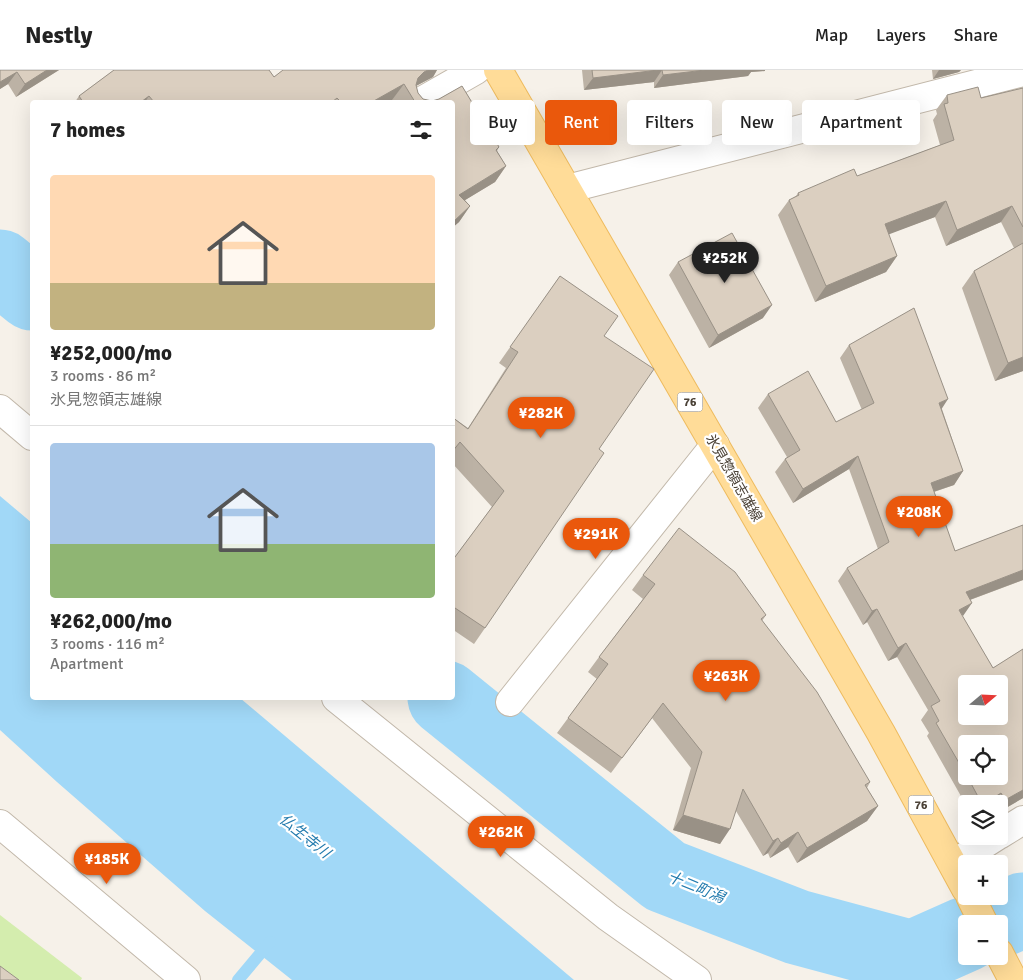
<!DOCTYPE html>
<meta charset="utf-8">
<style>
:root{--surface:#fff;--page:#f6f6f6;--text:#222;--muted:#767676;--line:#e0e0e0;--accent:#ea580c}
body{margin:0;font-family:Signika,"Noto Sans JP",sans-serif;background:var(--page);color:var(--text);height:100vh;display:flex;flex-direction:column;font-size:19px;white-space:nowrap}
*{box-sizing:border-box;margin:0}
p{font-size:16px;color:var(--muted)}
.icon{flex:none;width:28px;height:28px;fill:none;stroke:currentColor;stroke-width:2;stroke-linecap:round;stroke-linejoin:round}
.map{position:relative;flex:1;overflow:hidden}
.panel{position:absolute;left:30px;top:30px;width:425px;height:600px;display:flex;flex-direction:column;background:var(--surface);border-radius:5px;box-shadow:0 5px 20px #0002}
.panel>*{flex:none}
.top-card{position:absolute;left:470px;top:30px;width:475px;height:45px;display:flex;gap:10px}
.needle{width:32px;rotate:71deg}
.tools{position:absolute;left:958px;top:605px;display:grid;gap:10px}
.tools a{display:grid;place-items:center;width:50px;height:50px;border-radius:5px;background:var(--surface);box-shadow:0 5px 20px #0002;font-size:25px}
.price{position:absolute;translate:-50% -42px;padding:0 11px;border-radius:18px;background:var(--accent);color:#fff;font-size:16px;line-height:32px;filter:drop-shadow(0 1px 2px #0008)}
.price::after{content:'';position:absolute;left:50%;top:30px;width:15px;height:11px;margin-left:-8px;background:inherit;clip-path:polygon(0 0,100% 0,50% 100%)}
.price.active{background:#222;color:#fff}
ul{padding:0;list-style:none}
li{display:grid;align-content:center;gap:10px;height:265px;padding:0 20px}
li+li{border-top:1px solid var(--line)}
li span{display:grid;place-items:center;height:155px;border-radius:5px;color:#555}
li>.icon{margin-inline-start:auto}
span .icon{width:90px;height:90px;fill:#fffc;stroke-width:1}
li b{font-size:21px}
h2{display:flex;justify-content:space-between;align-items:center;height:60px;padding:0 20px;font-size:21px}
.chip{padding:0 18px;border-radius:5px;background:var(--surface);box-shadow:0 5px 20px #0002;font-size:18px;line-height:45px}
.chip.active{background:var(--accent);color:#fff}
header{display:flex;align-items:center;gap:30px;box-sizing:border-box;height:70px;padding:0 25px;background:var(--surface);border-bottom:1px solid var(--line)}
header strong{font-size:24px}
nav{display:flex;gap:28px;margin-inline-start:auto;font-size:18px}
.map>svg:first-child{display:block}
.green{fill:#d4edae}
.water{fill:#a1d8f7}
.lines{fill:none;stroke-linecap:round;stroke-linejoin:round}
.stream{stroke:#a1d8f7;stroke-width:12}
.river{stroke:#a1d8f7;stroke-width:75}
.street-casing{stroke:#c2b8aa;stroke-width:30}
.primary-casing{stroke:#eebb5e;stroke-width:30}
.street{stroke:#fff;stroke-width:28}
.primary{stroke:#ffdc98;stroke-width:28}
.wall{fill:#bcb2a5;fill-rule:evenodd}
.shaded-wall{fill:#999186}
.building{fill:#dbcfc0;stroke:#999186;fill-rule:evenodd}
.labels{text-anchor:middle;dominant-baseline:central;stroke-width:4.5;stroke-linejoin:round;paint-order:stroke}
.shield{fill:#fff;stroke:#807a72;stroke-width:1}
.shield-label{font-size:12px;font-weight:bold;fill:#4a4136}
.street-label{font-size:14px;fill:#4a4136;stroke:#fff}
.water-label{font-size:15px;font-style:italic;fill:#237bae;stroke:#fff}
</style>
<header>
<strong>Nestly</strong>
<nav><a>Map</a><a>Layers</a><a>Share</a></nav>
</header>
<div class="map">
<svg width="1023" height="910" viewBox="0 0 1023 910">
<rect width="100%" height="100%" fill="#f6f1e9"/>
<!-- green -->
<path class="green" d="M0,845l82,63 -1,2h-81z"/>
<!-- water -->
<path class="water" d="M0,426l32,27v175h208l334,282h-282l-87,-69 -148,-129 -57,-52z"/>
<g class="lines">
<!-- stream -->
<path class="stream" d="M238,910l32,-38"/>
<!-- river -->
<path class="river" d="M0,197l32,26
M445,628l220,178 132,51 115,31 54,-24
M991,854l32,-14"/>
<defs>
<path id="street" d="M420,32l56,-32
M567,119l456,-117
M0,339l32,27
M336,628l272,219 89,63
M510,632l205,-257
M0,754l186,156
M999,765l24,-15
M953,794l44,-28"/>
<path id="primary" d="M498,0l383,663 85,156
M970,826l14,28
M999,883l14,27"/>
</defs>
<!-- street casing -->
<use href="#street" class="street-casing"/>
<!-- primary casing -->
<use href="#primary" class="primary-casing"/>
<!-- street -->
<use href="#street" class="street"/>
<!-- primary -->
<use href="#primary" class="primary"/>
</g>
<!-- wall -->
<path class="wall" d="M0,0h59l-43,27 -8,-13 -8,5z
M114,0h155l5,7 9,-7h154l-4,7 -17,9 2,7 5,6 9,2 7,-2 23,-13 37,61 -2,4 9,15 -11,16 -30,18 5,6 -11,16 -7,6v-126h-58l-2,-2 -4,2h-313l4,-6z
M582,0h183v1l-14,1 -3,4 -94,12v-6l-70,8z
M932,0h29l-2,2 -26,7z
M1023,18v283l-28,10 -33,-93 12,-17 40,-23 -13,-26 -55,24 -11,-29 -47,17 9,22 -11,16 -71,30 -37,-87 11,-15 7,-4 2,-3 59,-17 83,-31 -7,-25 4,-6 -1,-4 11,-15 34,3z
M678,192l85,56 -54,30 -40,-73z
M560,206l44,60 -5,113 -114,179 -11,16 -22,-15v-68l40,-54 -40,-44v-46l16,11 38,-60 -7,-5z
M849,275l93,64 21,62 -9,14 -20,7 21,59 68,-26v55l-53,20 -8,16 31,52 30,-19v149l-24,14v-8h-33v1l-39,-69 2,-3 -8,-13 7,-10 -31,-53 -9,4 -21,-39 -4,3 -25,-44 9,-13 31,-19 -29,-80 -56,34 -18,-31 10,-13 2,-2 -29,-49 10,-14 68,28 26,-12 -22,-52zM966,674l33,32h-33z
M643,505l123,40 -4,6 108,161 -3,6 11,18 -11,15 -70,42 -9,-16 -18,11 -2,-5 -5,3 -27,-45 -16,33 -47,-14 18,-62 -39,-50 -41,55 -54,-40 40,-54 -9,-7 11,-15 44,-58 -11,-9z"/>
<!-- shaded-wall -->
<path class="shaded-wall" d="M47,0h12l-43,27 9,-13z
M428,0h9l-4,7 -21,11 6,-10 6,-6z
M658,0h4l-8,12 -70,8 9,-12z
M705,0h60v1l-14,1 -3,4 -94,12 9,-13z
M939,0h22l-2,2 -26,7z
M17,2l-9,12 -8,5v-7z
M404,14l-12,16 -4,2h-16z
M149,26l-4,6h-4z
M506,96l-11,16 -43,26 7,-13z
M946,131l-11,16 -61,23 11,-16z
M470,136l-11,16 -7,6v-5z
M1012,136l-11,16 -55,24 11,-16z
M897,186l-11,16 -71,30 11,-16z
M772,235l-9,13 -54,30 9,-13z
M1023,287v14l-28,10 13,-18z
M948,329l-9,14v-10z
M858,386l-9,13 -56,34 10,-14z
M963,401l-9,14 -33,11 10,-13z
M1023,500v10l-67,25 10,-13z
M972,533l-9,13 -4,-6z
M877,539l-10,13 -4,3 9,-14z
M906,573l-9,14 -9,4 10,-13z
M1023,720v8l-24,14v-3l6,-9z
M1001,723l-7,11h-10z
M878,736l-11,15 -70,42 10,-15z
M683,745l47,14 -10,15 -47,-14z
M798,762l-10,15 -18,11 11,-15z
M778,768l-10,15 -5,3 10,-15z"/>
<!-- building -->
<path class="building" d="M0,0h47l-22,14 -8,-12 -17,10z
M114,0h155l5,7 9,-7h145l-4,2 -6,6 -2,7 2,8 5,6 9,2 7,-2 23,-13 37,61 -3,3 10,16 -47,29 11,11 -18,17v-121h-37l-11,-18 -32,18h-31l-4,-4 -5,4h-178l-5,-6 -8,6h-58l-4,-6z
M592,0h66l-65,8z
M662,0h43l-42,5z
M978,17l3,11 42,-10v139l-11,-21 -55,24 -11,-29 -61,23 12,32 -71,30 -37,-86 10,-5 -1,-2 56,-24 3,7 97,-36 -10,-36 4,-1 -1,-8z
M732,163l40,72 -54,30 -40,-73z
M1023,173v114l-15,6 -34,-92z
M560,206l58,40 -14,20 50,33 -55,80 5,4 -119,175 -33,-22v-45l52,-70 -44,-49 -8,10v-35l16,12 50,-77 -8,-5z
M914,238l34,91 -9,4 24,68 -32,12 24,68 68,-26v45l-57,22 6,11 -13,7 34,58 30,-19v141l-18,10 -4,-7 -17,11h-2l-15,-28h32v-32h-33v31l-30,-52 3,-2 -8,-15 9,-5 -34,-58 -8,5 -21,-39 -5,2 -25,-43 42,-26 -31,-86 -55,33 -18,-30 15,-9 -32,-56 40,-23 28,51 38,-19 -25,-58zM966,614h33v32h-33z
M679,458l56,44 31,43 -5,4 56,73 53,90 -5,3 13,21 -71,42 -9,-16 -17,11 -3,-5 -5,3 -30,-52 -13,40 -47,-14 19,-63 -39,-49 -41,55 -54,-40 40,-54 -9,-7 56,-73 -12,-9z
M0,896l19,14h-19z"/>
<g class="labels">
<!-- shield labels -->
<g class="shield">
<rect x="677.5" y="322.5" width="25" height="19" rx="4"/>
<rect x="908.5" y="725.5" width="25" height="19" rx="4"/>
</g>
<g class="shield-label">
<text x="690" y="332">76</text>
<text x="921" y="735">76</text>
</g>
<!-- street labels -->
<g class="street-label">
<text transform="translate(734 408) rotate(60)">氷見惣領志雄線</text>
</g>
<!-- water labels -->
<g class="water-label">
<text transform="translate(305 766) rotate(39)">仏生寺川</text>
<text transform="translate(696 817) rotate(22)">十二町潟</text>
</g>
</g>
</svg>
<div class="tools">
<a><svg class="needle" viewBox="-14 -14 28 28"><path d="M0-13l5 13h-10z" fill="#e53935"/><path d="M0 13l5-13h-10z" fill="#767676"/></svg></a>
<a><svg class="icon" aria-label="locate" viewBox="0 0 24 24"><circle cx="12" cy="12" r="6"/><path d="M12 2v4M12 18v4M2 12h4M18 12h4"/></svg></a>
<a><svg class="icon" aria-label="layers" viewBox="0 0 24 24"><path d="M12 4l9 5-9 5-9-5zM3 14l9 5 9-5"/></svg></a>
<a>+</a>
<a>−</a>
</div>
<b class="price active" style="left:725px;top:214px">¥252K</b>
<b class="price" style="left:541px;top:369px">¥282K</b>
<b class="price" style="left:919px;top:468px">¥208K</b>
<b class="price" style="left:596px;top:490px">¥291K</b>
<b class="price" style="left:726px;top:632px">¥263K</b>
<b class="price" style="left:501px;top:788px">¥262K</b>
<b class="price" style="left:107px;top:815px">¥185K</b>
<div class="top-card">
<a class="chip">Buy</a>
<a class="chip active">Rent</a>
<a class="chip">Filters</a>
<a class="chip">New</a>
<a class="chip">Apartment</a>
</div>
<section class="panel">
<h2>7 homes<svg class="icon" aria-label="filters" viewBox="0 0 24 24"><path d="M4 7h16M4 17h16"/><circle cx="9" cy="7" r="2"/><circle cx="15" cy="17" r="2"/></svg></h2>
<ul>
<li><span style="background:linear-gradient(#ffd9b3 70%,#c2b280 0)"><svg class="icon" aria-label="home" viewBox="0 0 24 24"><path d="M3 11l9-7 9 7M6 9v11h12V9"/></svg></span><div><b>¥252,000/mo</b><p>3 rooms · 86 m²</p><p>氷見惣領志雄線</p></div></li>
<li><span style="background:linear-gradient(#a9c7e8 65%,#8fb573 0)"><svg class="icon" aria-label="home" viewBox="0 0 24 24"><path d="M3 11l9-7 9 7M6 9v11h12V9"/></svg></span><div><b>¥262,000/mo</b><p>3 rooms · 116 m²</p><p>Apartment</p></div></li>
</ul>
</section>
</div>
